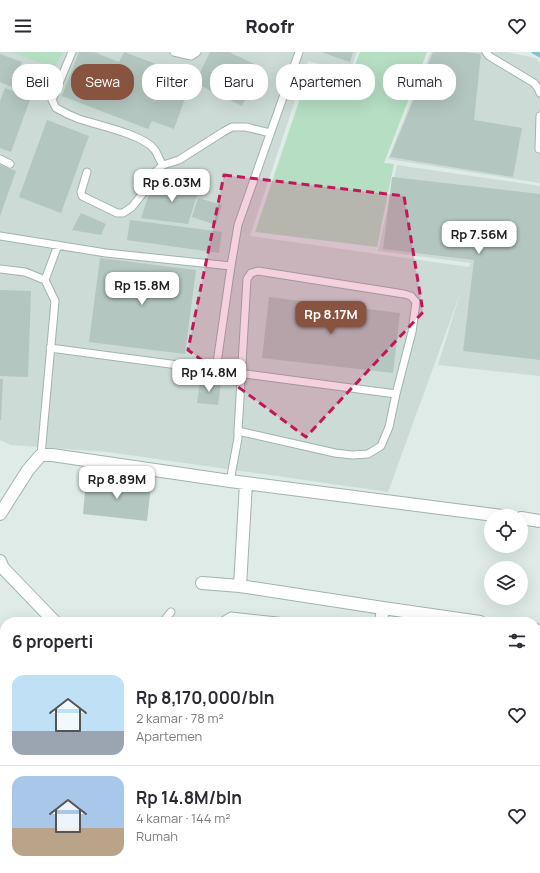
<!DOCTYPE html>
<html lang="id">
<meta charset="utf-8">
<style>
:root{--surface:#fff;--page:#f7f7f7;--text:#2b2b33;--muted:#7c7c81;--line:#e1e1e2;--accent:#88533f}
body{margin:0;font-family:Manrope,sans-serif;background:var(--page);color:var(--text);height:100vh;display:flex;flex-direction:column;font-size:15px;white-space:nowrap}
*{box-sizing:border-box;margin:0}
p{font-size:13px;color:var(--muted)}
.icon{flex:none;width:22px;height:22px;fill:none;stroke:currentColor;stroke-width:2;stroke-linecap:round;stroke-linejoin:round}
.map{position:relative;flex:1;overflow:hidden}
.side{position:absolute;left:0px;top:565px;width:540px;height:256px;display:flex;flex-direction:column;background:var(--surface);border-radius:16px 16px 0 0;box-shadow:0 4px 16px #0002}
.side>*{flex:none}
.guide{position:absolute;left:12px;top:12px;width:516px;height:36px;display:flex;gap:8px}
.controls{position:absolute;left:484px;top:457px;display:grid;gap:8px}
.controls a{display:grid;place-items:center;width:44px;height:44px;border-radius:50%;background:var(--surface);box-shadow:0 4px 16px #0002;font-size:20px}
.price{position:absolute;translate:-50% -34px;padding:0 9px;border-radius:8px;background:#fff;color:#222;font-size:13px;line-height:26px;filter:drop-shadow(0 1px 2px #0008)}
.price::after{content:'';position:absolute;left:50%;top:24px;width:12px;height:9px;margin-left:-6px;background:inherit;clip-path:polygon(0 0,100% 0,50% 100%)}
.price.on{background:var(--accent);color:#fff}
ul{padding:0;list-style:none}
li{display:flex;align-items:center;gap:12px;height:100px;padding:0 12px}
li+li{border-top:1px solid var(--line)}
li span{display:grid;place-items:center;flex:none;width:112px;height:80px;border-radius:12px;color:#555}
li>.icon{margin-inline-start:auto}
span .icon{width:48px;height:48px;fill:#fffc;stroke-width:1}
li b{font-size:17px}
h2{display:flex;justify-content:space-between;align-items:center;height:48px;padding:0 12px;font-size:17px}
.tag{padding:0 14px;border-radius:16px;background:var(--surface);box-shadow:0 4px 16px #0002;font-size:14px;line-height:36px}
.tag.on{background:var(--accent);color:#fff}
header{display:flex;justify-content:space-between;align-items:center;height:52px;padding:0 12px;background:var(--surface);font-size:18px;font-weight:800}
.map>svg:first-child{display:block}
.built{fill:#ccdbd5}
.green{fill:#b5dec3}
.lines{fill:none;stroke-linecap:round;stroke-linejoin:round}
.stream{stroke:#82c1d4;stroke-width:4.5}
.building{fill:#b3c6bf}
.lane-casing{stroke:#a1b3ae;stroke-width:9}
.street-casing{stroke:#a1b3ae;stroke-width:14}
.lane{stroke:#fff;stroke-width:7}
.street{stroke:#fff;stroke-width:12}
.marked{fill:#c2185b;fill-opacity:0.2;stroke:#c2185b;stroke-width:3;stroke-dasharray:8 5;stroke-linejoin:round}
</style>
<header><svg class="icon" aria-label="menu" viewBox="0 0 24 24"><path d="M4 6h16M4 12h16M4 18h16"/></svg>Roofr<svg class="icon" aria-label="heart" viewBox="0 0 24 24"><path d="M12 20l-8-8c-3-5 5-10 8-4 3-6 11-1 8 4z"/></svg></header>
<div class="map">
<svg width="540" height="821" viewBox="0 0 540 821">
<rect width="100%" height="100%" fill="#deebe6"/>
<!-- built -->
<path class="built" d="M0,0h357l-7,20 -42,-11 -58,175 219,31 2,-4 -93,-12 19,-86 143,21v190l-102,-11 23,-74 -73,201 -280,-40 -97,-7 -11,-5z
M431,0h75l30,6 4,5v120l-152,-24z
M540,661v38l-4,-1z
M535,704l5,1v116h-53l-6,-5h54z"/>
<!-- green -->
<path class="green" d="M12,0h51l-9,16z
M360,0h67l-43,111 10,1 -17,83 -122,-15 56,-166 40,10z"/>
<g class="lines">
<!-- stream -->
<path class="stream" d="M534,0l6,3"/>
</g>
<!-- building -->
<path class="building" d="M79,0h15l25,10 5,-10 48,18 -5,12 21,8 -14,39 -22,-8 -4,8 -86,-33z
M210,0h19l32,15 -19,39 -47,-23z
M321,0h32l-3,10z
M433,0h32l16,2 -7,66 48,8 -9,49 -123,-20z
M0,2l22,8 -10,25 -12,-5z
M5,36l26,9 -20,55 -11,-4v-47z
M47,68l42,16 -28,77 -42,-16z
M0,113l16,6 -16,45z
M392,125l148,17v166l-77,-9 11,-91 -91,-11z
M183,126l18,5 -13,41 -47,-6 11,-32 27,7z
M198,146l24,7 -6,20 -24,-8z
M81,161l25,11 -5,11 -29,-5z
M130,168l92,12 -3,21 -92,-13z
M100,206l96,12 -11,84 -96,-12z
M0,238l31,1 -3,86 -28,-1z
M269,245l131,16 -7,60 -131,-15z
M0,327h3l-2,41h-1z
M200,329l21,2 -3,22 -21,-2z
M86,428l65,6 -4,35 -64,-7z
M202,816h27l-3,5h-26z
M258,816h23l-2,5h-25z"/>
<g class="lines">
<defs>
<path id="lane" d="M72,0l-20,48 4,8c7,4 15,8 23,11 18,6 63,15 75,30 3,3 5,11 9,16
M174,0l17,4 6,-4
M486,0l3,4 45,27 4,5 2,5
M539,97l1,-33
M0,107l10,5
M87,120l-6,20 1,4 35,17h6l9,-6 11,-14 10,-19 10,-9 16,-5 44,-28 9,-5h14l24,6
M0,184l106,17 125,13
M0,217l25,3 20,8 10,21 -14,154
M45,228l13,-35
M50,296l346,46
M216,318l15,-104 7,-41 61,-173
M230,429l8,-43v-7l9,-152 4,-6 7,-2 146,23 7,2 5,6 -4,30 -16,62 -7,33 -8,19 -13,8 -16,1 -17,-2 -97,-22
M163,570l8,-10
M221,570l10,-6 55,6"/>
<path id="street" d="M246,431l-6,103 143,22
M0,462l28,-44 13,-15h11l178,26 272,35
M521,466l19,3
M0,509l3,7 52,54
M202,531l38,3
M381,570l2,-14 97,14
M535,578l5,1
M0,738l5,1
M180,821l2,-5
M310,821l2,-5
M450,821l3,-5"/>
</defs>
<!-- lane casing -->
<use href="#lane" class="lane-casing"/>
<!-- street casing -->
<use href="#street" class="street-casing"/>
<!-- lane -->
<use href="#lane" class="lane"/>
<!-- street -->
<use href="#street" class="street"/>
</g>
<!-- marked area -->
<path class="marked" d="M224,123l180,21 19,116 -117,125 -118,-87z"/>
</svg>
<div class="controls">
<a><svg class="icon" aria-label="locate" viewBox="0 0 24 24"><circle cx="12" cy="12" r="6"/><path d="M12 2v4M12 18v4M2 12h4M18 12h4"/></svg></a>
<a><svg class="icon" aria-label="layers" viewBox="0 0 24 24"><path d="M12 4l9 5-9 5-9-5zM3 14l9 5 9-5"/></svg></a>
</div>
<b class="price" style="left:172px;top:151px">Rp 6.03M</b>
<b class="price" style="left:479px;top:203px">Rp 7.56M</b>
<b class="price" style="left:142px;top:254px">Rp 15.8M</b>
<b class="price on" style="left:331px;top:283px">Rp 8.17M</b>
<b class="price" style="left:209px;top:341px">Rp 14.8M</b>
<b class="price" style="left:117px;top:448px">Rp 8.89M</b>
<div class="guide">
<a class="tag">Beli</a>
<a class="tag on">Sewa</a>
<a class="tag">Filter</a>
<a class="tag">Baru</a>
<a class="tag">Apartemen</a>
<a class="tag">Rumah</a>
</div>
<section class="side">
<h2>6 properti<svg class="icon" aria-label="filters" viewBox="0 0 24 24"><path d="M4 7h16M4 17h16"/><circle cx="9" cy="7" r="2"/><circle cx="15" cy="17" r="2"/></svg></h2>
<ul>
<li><span style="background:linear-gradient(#bfe0f5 70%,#9aa5b1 0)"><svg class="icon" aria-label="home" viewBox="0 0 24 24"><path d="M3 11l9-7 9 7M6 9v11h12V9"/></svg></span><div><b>Rp 8,170,000/bln</b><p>2 kamar · 78 m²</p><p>Apartemen</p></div><svg class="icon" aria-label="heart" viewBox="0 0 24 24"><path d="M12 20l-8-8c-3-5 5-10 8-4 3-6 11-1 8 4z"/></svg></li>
<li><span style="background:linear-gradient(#a9c7e8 65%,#b9a48a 0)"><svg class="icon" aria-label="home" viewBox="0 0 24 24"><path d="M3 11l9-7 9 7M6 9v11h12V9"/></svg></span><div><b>Rp 14.8M/bln</b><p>4 kamar · 144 m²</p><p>Rumah</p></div><svg class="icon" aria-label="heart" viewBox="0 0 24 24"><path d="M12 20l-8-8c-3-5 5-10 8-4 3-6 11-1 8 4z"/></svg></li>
</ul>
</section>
</div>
